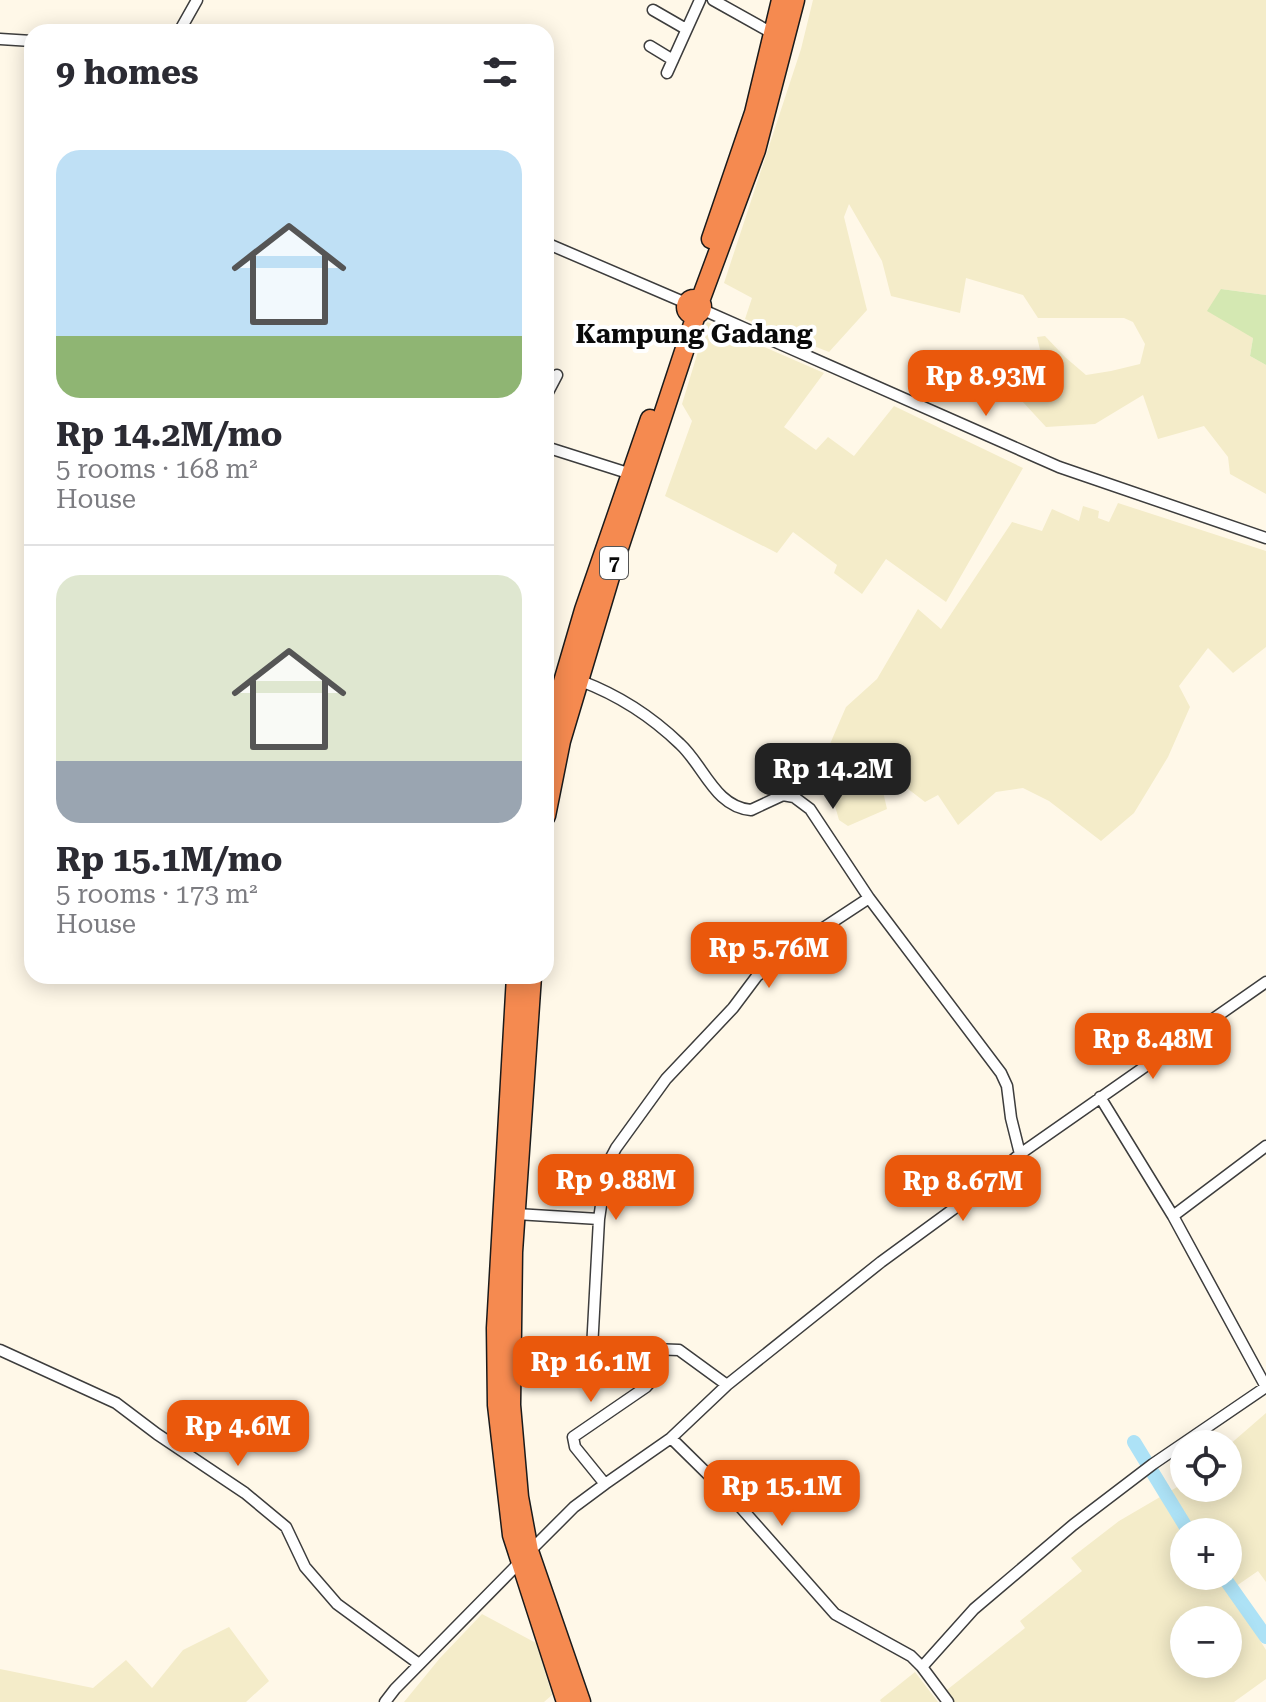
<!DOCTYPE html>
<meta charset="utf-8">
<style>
:root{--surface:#fff;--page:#f7f7f7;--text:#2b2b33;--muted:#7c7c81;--line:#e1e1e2;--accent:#ea580c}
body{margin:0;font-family:"Roboto Serif",serif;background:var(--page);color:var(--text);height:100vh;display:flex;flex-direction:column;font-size:30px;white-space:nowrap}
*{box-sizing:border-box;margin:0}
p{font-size:26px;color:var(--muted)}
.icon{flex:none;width:44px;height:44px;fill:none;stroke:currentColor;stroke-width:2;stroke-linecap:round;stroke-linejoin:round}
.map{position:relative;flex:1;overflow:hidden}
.drawer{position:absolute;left:24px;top:24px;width:530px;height:960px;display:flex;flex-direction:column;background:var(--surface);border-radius:24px;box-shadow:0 4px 20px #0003}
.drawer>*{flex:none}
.fabs{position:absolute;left:1170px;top:1430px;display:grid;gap:16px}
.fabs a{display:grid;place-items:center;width:72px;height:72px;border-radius:50%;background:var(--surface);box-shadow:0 4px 20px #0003;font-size:40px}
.price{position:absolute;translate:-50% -68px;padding:0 18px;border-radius:16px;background:var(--accent);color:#fff;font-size:26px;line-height:52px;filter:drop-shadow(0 2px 4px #0008)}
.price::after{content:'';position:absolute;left:50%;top:48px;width:24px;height:18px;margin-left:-12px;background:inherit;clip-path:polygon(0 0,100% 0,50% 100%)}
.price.selected{background:#222;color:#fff}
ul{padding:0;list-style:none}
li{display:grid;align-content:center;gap:16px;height:424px;padding:0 32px}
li+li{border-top:2px solid var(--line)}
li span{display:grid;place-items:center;height:248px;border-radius:24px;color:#555}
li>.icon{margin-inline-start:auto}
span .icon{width:144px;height:144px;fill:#fffc;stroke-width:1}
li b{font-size:34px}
h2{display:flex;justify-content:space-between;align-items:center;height:96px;padding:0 32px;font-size:34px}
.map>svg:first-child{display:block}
.farmland{fill:#f4ecc9;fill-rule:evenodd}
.green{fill:#d4e8b2}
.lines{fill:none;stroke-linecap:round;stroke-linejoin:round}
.river{stroke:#ade2f6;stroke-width:14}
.street-casing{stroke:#3d3d3d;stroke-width:13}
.highway-casing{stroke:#1b1b1b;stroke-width:21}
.street{stroke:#fff;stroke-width:10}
.highway{stroke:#f58a50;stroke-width:18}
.labels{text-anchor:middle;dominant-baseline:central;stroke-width:8;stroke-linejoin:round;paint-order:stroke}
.shield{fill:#fff;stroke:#545454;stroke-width:2}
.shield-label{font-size:20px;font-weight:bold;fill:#0a0a0a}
.quarter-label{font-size:26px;font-weight:bold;fill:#0a0a0a;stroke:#fff}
</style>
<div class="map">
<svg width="1266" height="1702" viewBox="0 0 1266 1702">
<rect width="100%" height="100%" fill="#fff8e8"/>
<!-- farmland -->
<path class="farmland" d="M813,0h453v295l-45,-6 32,49 -3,18 16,9v129l-36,-20 -2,-17 -24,-31 -46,13 -15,-44 -48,29 -49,3 -24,-26 4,-15 19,-15 -8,-34 8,-1 20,21 21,18 25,-4 29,-7 5,-20 -12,-22 -9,-4h-86l-15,-23 -57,-17 -6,35 -69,-17 -9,-35 -33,-57 -5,13 23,93 -38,42 -84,-33 7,-21 -28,-15 77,-234z
M707,322l117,51 -40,54 32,23 12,-13 26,19 40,-50 129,62 -77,134 -60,-43 -24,35 -28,-21 3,-8 -44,-33 -16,21 -112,-57 27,-75 -10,-17z
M1118,503l148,48v96l-33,26 -25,-25 -29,38 11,21 -22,50 -34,56 -33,28 -52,-40 -26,-13 -27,4 -38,33 -20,-30 -13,7 -22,-17 -21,2 5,22 -39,17 -9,-6 -8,-28 -11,-25 26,-60 31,-28 41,-70 23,20 71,-107 30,9 10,-22 27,12 4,-15 16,5 -1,7 11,4z
M1266,1413v169l-8,-11 -29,20 37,59v29l-32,23h-284l-7,-9 82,-65 -5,-7 62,-50 -11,-13 48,-37 65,-38v5h44v-42zM1184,1532h44v44h-44zM1184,1620h44v44h-44z
M482,1614l54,29 16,52 -8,7h-140l36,-44z
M229,1627l40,54 -23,21h-246v-33l93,19 33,-28 26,28 31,-38z
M915,1672l23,30h-57l-1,-2z"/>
<!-- green -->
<path class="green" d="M1221,289l45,6v70l-16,-9 3,-18 -46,-27z"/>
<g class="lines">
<!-- river -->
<path class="river" d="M1134,1442l55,90
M1223,1576l43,61"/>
<defs>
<path id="street" d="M713,0l59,33
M653,10l33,19
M179,32l18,-32
M0,39l32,2
M650,46l23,14
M667,73l33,-73
M546,243l140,60
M701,309l358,158 207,71
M546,396l11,-21
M546,447l85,27
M581,681c37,14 71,36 99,63 24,22 35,63 71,66l32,-15 11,2 16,12 59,89 132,175 6,13 4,32 9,36
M1100,1097l73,119 93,171
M516,1214l83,5
M1173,1216l93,-70
M511,1346l140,3c3,14 7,27 -5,38l-73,50 2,10 30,37 -31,23 -44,44
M592,1349l7,-130 8,-54 9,-17 50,-69 67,-71 24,-32 36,-28 76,-50
M651,1349l28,1 48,35
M0,1350l116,53 41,31 88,59 41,34 19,40 32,37 82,60
M671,1438l56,-53 154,-123 93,-68 46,-40 246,-172
M605,1484l66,-46 64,63 100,113 76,42 11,11 26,35
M922,1667l52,-58 99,-84 80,-61 113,-77
M385,1702l10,-13 125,-127"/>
<path id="highway" d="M711,239l43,-126 27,-113
M686 307a8 8 0 1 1 16 0a8 8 0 1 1-16 0Z
M700,301l56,-151 39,-150
M546,740l38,-130 66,-191
M546,816l15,-75 55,-184 80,-242
M516,976l-20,352 1,77 15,130 54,167
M532,976l-19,276 -2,153 8,92 10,54 52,151"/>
</defs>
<!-- street casing -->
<use href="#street" class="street-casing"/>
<!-- highway casing -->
<use href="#highway" class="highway-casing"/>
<!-- street -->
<use href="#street" class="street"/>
<!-- highway -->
<use href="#highway" class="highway"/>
</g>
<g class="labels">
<!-- shield labels -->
<rect class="shield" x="600" y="547" width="28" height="32" rx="6"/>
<g class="shield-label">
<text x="614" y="563">7</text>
</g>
<!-- quarter labels -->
<g class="quarter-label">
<text x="694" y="334">Kampung Gadang</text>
</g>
</g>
</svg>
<div class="fabs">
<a><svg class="icon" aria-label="locate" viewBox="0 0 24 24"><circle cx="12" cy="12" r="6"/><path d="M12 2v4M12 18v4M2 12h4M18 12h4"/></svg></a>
<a>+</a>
<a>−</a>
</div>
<b class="price" style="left:986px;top:418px">Rp 8.93M</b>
<b class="price selected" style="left:833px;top:811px">Rp 14.2M</b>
<b class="price" style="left:769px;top:990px">Rp 5.76M</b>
<b class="price" style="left:1153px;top:1081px">Rp 8.48M</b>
<b class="price" style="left:616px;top:1222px">Rp 9.88M</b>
<b class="price" style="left:963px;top:1223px">Rp 8.67M</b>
<b class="price" style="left:591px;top:1404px">Rp 16.1M</b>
<b class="price" style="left:238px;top:1468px">Rp 4.6M</b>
<b class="price" style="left:782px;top:1528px">Rp 15.1M</b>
<section class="drawer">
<h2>9 homes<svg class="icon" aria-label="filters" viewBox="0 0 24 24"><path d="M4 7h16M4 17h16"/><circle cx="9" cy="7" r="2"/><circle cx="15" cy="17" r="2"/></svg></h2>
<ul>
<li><span style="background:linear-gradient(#bfe0f5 75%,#8fb573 0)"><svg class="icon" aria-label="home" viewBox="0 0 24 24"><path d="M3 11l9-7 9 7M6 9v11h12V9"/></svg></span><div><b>Rp 14.2M/mo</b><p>5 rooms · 168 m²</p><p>House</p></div></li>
<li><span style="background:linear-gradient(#dfe7d0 75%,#9aa5b1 0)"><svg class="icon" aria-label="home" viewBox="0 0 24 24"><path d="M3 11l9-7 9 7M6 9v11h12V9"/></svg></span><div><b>Rp 15.1M/mo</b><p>5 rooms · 173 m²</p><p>House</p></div></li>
</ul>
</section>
</div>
